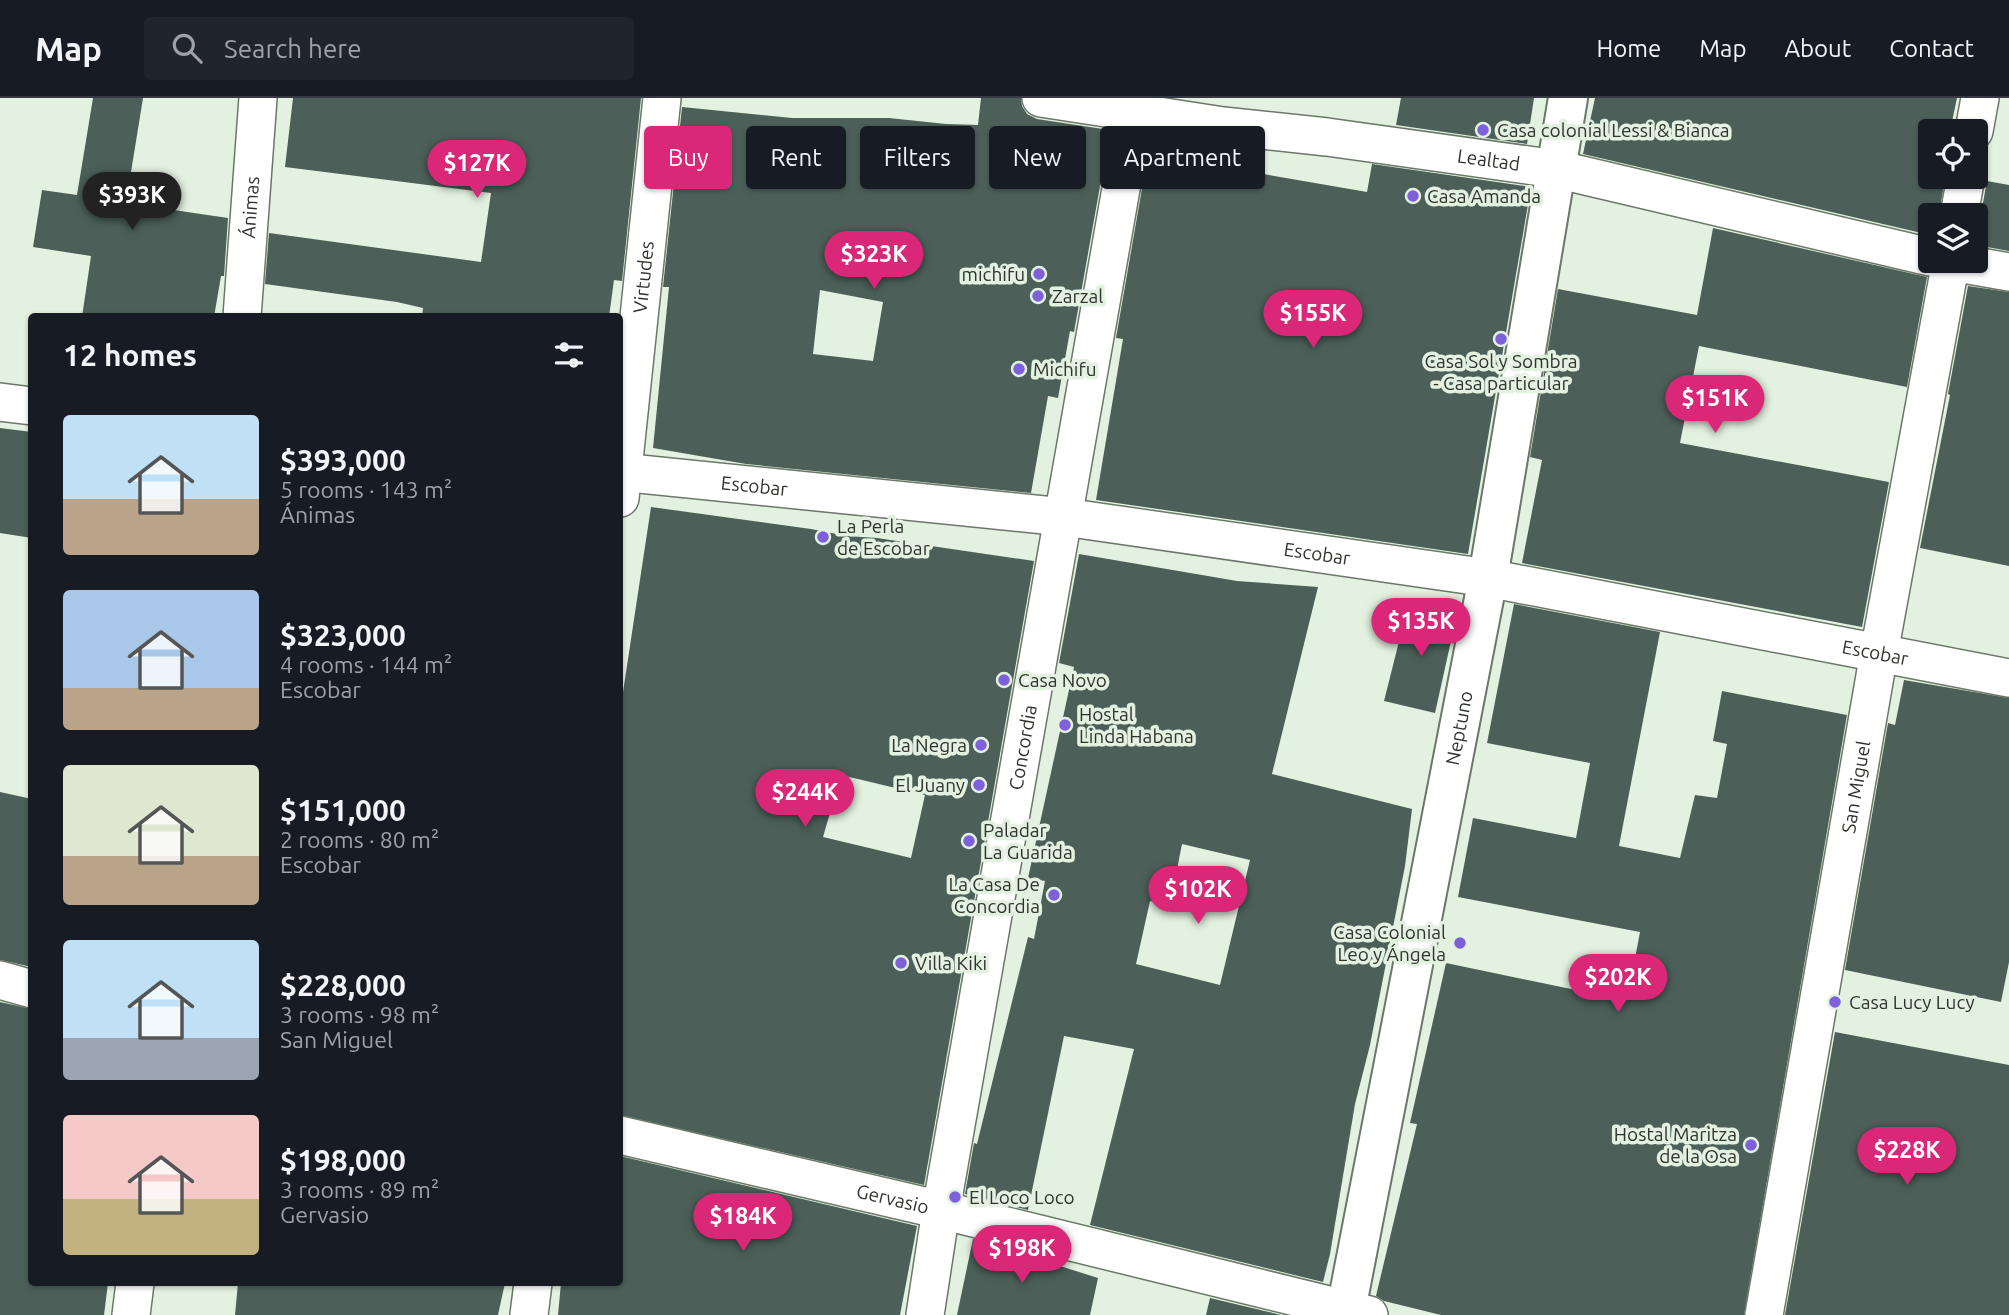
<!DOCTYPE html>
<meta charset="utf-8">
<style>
:root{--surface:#171b24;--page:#20242c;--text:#f1f3f6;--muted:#9ea1a6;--line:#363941;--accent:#db2777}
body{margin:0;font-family:Ubuntu,sans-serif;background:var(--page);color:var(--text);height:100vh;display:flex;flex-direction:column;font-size:26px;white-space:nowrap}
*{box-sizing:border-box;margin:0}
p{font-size:23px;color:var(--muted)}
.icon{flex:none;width:38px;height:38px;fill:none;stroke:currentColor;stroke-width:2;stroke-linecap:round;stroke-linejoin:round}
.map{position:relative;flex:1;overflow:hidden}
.panel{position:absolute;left:28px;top:215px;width:595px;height:973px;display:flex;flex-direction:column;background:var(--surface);border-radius:7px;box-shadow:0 2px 5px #0004}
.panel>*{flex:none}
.hud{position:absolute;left:644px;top:28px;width:665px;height:63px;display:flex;gap:14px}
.fabs{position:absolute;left:1918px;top:21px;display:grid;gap:14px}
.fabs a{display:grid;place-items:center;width:70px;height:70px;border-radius:7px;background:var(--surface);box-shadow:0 2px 5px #0004;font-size:35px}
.price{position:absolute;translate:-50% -60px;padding:0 16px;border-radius:24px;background:var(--accent);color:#fff;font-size:23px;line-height:46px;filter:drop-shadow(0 2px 4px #0008)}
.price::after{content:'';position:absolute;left:50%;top:42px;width:21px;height:16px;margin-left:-10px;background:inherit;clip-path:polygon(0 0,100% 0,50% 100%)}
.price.current{background:#222;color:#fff}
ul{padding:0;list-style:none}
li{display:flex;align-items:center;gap:21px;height:175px;padding:0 35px}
li span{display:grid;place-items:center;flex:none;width:196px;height:140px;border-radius:7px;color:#555}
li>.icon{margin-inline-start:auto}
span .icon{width:84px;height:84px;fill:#fffc;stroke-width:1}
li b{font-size:30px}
h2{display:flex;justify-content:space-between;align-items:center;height:84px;padding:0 35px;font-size:30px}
.pill{padding:0 24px;border-radius:7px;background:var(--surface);box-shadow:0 2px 5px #0004;font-size:24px;line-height:63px}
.pill.current{background:var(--accent);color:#fff}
header{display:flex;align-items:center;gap:42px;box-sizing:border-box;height:98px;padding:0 35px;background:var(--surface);border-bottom:2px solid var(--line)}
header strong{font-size:33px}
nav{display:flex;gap:38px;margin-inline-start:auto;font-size:24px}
.search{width:490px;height:63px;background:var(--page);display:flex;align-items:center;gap:18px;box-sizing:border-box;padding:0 24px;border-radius:7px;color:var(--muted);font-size:26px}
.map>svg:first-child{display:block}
.building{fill:#4c6059;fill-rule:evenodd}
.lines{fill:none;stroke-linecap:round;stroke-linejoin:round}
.street-casing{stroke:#6b7869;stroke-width:40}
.secondary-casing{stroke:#6b7869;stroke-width:42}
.street{stroke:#fff;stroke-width:37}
.secondary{stroke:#fff;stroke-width:38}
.poi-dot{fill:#7e60db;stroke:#e3f1e0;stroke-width:2.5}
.labels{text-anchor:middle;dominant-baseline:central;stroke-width:7;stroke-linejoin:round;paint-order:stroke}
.poi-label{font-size:19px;fill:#2f352e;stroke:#e3f1e0;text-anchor:start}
.street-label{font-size:19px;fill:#2f352e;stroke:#e3f1e0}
</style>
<header>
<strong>Map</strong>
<div class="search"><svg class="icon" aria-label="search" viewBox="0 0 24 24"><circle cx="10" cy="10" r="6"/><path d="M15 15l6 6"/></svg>Search here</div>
<nav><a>Home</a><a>Map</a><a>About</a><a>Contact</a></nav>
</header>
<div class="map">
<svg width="2009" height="1217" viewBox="0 0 2009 1217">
<rect width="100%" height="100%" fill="#e3f1e0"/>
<!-- building -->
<path class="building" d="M93,0h50l-17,105 102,15 -4,58h-3l-7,41h-132l9,-61 -58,-9 9,-57 35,5z
M293,0h348l-19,183 -8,-1 -5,37h-187l1,-9 -26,-6 -132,-18 4,-51 212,29 10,-69 -206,-26z
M981,0h40l1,8 5,8 10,5 66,10 -3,16 7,2 -33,185 -4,-1 -12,67 -10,-2 -17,97 -285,-29 -93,-16 16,-161h-6l19,-180 110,11h97l57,6 32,1zM820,192l63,12 -10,59 -60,-7z
M1401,0h133l-7,46 -131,-19z
M1595,0h362l-7,33h-20v46h15l-6,38h-9v20l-347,-81z
M1148,56l219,38 5,-28 159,23 -63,367 -372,-54 27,-161 -7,-1z
M1987,83l22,4v66l-33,-6v-18l4,-8z
M1713,130l214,49 -20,110 -208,-41 -19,97 209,39 -27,145 -340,-64 20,-103 -12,-3 28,-168 139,26z
M1968,188l41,6v274l-89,-18 30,-153 -2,-1z
M0,330l32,4v106l-32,-5z
M651,409l160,22 36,7 30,2 157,23 -110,624 -304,-70v-403zM841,677l84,20 -14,63 -88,-21z
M1079,456l158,27 81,6 -46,187 140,35 -7,57 -35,179 -15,59 -25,150 -7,28 -233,-57 44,-176 -70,-13 -36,174 -63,-16 9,-51 3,1 51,-207 6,2 11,-58 -17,-3 46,-211 -15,-4zM1182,746l68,16 -30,125 -84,-21 14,-63 20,4z
M1409,504l48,12 -22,99 -51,-12z
M1514,506l146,28 -41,214 61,12 15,-63 22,3 10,-54 -14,-3 9,-50 125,24 -103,600h-303l-57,-14 -8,-5 41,-172 -7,-1 36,-160 178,37 2,-10h3l11,-58 -182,-35 15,-79 103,20 14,-75 -103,-20z
M1904,582l105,18v264l-8,40 -156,-32 43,-247 7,2z
M0,694l32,7v168l-32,-7z
M0,904l32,7v274h76l-4,32h-104z
M1835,934l174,33v250h-224z
M620,1058l297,70 -17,89h-342l3,-32h59z
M973,1141l46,12v2l79,25 -8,37h-133z
M238,1185h267l-7,32h-263z
M1210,1200l71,17h-75z"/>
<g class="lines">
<defs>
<g id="street">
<path id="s1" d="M1041,0l182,28 104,11 229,32 374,88"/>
<path d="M1974,33l6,-33"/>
<path d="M1959,117l7,-38"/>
<path d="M1946,163l63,11"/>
<path id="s2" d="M242,219l16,-219"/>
<path d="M0,304l32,4"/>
<path id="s3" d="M620,374l444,45 424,61 521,100"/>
<path id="s4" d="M620,400l42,-400"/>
<path d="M0,882l32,9"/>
<path id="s5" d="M620,1037l321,75 428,105"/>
<path d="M131,1217l4,-32"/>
<path d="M529,1217l4,-32"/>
<path id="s6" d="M925,1217l16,-105 196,-1112"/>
<path id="s7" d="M1764,1217l115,-662 72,-392"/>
</g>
<g id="secondary">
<path id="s8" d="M1345,1217l143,-737 80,-480"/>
</g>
</defs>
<!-- street casing -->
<use href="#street" class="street-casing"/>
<!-- secondary casing -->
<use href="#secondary" class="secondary-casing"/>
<!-- street -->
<use href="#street" class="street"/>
<!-- secondary -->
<use href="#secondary" class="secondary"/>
</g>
<!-- markers -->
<g class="poi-dot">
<circle cx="1483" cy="32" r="7"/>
<circle cx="1413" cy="98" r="7"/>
<circle cx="1039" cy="176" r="7"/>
<circle cx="1038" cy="198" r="7"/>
<circle cx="1501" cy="241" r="7"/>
<circle cx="1019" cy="271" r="7"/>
<circle cx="823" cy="439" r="7"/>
<circle cx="1004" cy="582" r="7"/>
<circle cx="1065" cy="627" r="7"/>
<circle cx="981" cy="647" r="7"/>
<circle cx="979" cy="687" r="7"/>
<circle cx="969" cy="743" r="7"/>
<circle cx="1054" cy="797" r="7"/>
<circle cx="1460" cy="845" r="7"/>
<circle cx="901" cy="865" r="7"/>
<circle cx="1835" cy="904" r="7"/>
<circle cx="1751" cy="1047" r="7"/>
<circle cx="955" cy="1099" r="7"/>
</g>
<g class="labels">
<!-- poi labels -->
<g class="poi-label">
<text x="1497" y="32">Casa colonial Lessi &amp; Bianca</text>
<text x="1427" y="98">Casa Amanda</text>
<text x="1025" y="176" text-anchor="end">michifu</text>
<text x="1052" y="198">Zarzal</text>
<text x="1501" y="263" text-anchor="middle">Casa Sol y Sombra<tspan x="1501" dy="22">- Casa particular</tspan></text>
<text x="1033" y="271">Michifu</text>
<text x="837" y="428">La Perla<tspan x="837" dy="22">de Escobar</tspan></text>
<text x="1018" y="582">Casa Novo</text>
<text x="1079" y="616">Hostal<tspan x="1079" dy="22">Linda Habana</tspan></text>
<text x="967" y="647" text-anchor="end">La Negra</text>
<text x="965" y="687" text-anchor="end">El Juany</text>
<text x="983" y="732">Paladar<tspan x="983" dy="22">La Guarida</tspan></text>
<text x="1040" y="786" text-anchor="end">La Casa De<tspan x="1040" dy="22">Concordia</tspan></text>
<text x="1446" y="834" text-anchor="end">Casa Colonial<tspan x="1446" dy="22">Leo y Ángela</tspan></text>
<text x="915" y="865">Villa Kiki</text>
<text x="1849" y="904">Casa Lucy Lucy</text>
<text x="1737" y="1036" text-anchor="end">Hostal Maritza<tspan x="1737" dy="22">de la Osa</tspan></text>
<text x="969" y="1099">El Loco Loco</text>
</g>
<!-- street labels -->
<g class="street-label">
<text stroke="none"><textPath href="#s1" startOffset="452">Lealtad</textPath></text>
<text stroke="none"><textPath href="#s2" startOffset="110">Ánimas</textPath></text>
<text stroke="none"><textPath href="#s4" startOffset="222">Virtudes</textPath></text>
<text stroke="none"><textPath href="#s3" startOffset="135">Escobar</textPath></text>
<text stroke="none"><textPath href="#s3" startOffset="702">Escobar</textPath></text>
<text stroke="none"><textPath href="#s3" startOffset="1269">Escobar</textPath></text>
<text stroke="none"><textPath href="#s8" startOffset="598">Neptuno</textPath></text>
<text stroke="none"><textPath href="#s6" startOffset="576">Concordia</textPath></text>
<text stroke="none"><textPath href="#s7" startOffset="536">San Miguel</textPath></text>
<text stroke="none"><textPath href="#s5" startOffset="280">Gervasio</textPath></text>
</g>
</g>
</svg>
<div class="fabs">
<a><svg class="icon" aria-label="locate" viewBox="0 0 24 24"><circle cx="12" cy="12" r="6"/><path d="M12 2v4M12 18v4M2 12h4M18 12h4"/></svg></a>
<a><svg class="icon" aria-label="layers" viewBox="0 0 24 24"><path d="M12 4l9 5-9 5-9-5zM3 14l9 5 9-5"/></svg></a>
</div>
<b class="price" style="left:477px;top:102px">$127K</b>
<b class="price current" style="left:132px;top:134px">$393K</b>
<b class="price" style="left:874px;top:193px">$323K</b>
<b class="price" style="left:1313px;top:252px">$155K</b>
<b class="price" style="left:1715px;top:337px">$151K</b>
<b class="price" style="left:1421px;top:560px">$135K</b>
<b class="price" style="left:805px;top:731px">$244K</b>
<b class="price" style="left:1198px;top:828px">$102K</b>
<b class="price" style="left:1618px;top:916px">$202K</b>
<b class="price" style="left:1907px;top:1089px">$228K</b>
<b class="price" style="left:743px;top:1155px">$184K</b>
<b class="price" style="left:1022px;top:1187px">$198K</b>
<div class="hud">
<a class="pill current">Buy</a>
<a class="pill">Rent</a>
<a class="pill">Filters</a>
<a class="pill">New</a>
<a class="pill">Apartment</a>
</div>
<section class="panel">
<h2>12 homes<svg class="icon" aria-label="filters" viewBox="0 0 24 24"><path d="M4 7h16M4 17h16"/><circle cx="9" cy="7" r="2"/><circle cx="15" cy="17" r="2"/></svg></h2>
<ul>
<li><span style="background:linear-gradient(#bfe0f5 60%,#b9a48a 0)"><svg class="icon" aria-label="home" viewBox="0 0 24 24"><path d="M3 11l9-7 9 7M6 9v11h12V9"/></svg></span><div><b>$393,000</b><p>5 rooms · 143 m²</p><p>Ánimas</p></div></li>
<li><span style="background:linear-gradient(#a9c7e8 70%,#b9a48a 0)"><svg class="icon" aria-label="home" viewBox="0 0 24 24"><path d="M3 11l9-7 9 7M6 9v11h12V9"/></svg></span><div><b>$323,000</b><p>4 rooms · 144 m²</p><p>Escobar</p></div></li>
<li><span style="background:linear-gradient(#dfe7d0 65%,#b9a48a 0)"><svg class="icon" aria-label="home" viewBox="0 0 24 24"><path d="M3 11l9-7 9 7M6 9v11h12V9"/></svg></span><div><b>$151,000</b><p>2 rooms · 80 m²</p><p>Escobar</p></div></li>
<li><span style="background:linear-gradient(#bfe0f5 70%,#9aa5b1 0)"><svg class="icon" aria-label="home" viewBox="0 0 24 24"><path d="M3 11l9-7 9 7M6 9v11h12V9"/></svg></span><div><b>$228,000</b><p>3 rooms · 98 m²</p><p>San Miguel</p></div></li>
<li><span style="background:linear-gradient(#f6c9c9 60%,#c2b280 0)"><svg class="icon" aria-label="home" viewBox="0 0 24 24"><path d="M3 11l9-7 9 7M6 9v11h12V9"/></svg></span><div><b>$198,000</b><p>3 rooms · 89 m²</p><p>Gervasio</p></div></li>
</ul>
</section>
</div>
